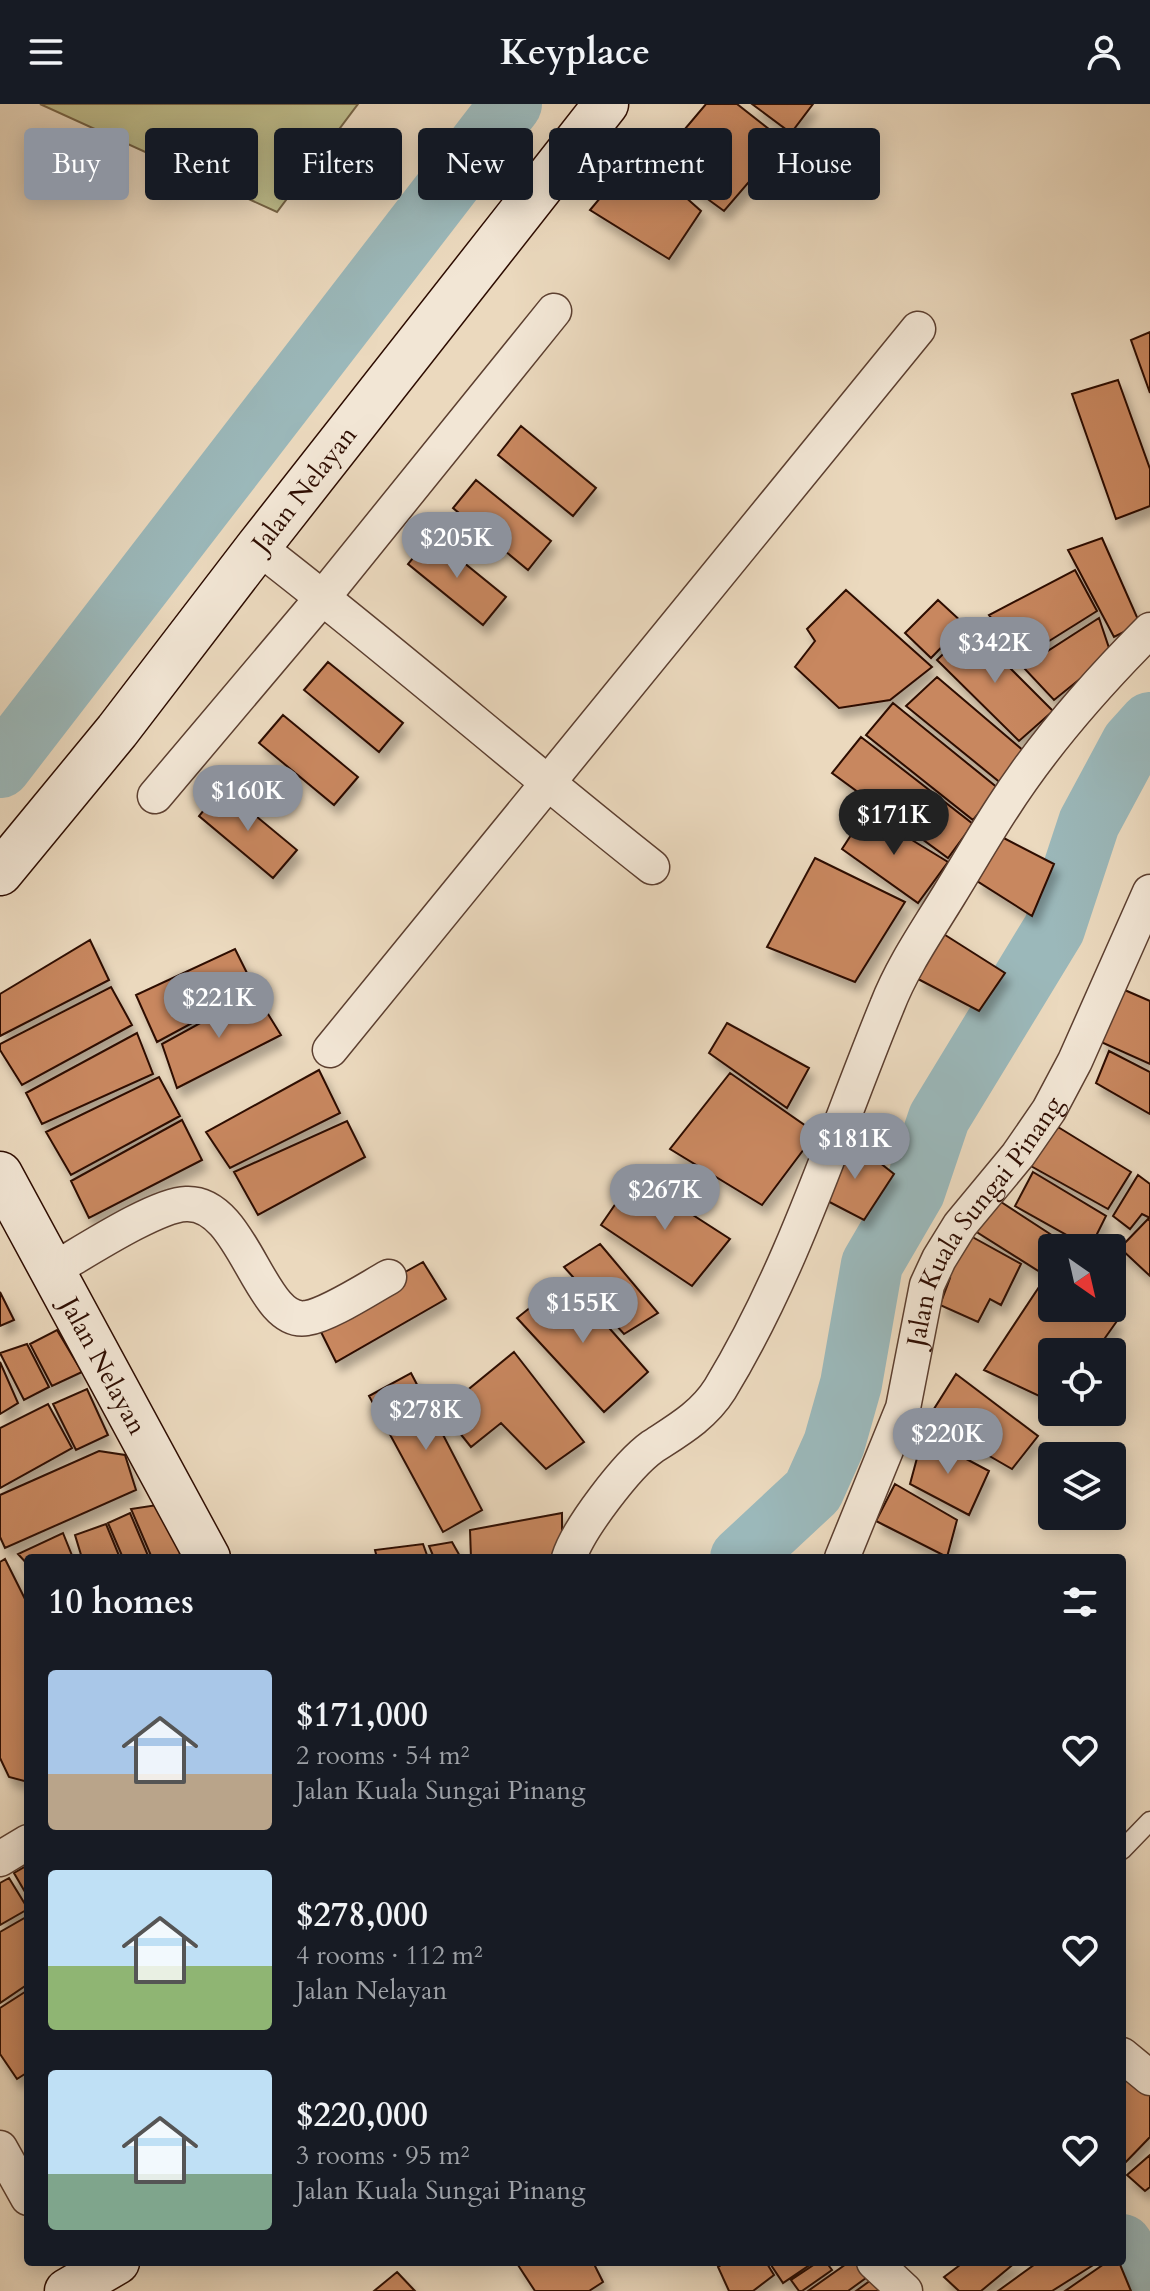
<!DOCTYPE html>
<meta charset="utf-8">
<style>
:root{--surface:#171b24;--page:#242831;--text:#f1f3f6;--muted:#9ea1a6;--accent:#8c9099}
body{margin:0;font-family:Cardo,serif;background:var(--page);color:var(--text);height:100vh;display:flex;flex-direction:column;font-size:30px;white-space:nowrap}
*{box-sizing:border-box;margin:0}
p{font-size:26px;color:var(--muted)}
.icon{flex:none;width:44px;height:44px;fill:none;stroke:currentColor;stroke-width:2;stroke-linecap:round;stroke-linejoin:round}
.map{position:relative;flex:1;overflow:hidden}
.sheet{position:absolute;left:24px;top:1450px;width:1102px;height:712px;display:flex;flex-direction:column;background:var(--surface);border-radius:8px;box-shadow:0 4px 20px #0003}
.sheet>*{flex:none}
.banner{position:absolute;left:24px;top:24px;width:1102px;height:72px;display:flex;gap:16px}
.needle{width:52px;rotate:146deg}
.controls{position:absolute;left:1038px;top:1130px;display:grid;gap:16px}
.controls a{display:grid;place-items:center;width:88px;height:88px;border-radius:8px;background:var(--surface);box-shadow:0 4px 20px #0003;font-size:40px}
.price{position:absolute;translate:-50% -68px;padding:0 18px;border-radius:28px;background:var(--accent);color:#fff;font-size:26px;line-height:52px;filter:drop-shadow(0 2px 4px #0008)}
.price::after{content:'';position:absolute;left:50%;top:48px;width:24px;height:18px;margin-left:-12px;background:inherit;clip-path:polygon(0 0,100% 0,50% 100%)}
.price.selected{background:#222;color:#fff}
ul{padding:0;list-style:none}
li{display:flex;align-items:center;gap:24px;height:200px;padding:0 24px}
li span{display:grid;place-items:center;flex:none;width:224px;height:160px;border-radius:8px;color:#555}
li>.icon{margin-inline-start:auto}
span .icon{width:96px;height:96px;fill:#fffc;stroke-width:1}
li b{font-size:34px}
h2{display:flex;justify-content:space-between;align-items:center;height:96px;padding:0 24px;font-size:34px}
.chip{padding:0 28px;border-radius:8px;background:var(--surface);box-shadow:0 4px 20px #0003;font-size:28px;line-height:72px}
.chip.selected{background:var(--accent);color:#fff}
header{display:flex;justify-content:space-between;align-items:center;height:104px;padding:0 24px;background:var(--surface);font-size:36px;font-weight:700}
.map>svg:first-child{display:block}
.green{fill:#bebd8c;stroke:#766446;stroke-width:2}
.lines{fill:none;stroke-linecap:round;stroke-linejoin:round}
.river{stroke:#9bb8ba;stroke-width:62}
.building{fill:#c8875f;stroke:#2d0c01;stroke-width:2;filter:url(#shadow)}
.lane-casing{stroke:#5c3f30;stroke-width:21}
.street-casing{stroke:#5c3f30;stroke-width:37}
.secondary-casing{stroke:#2d0c01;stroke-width:47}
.lane{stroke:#f2e6d5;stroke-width:18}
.street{stroke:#f2e6d5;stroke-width:34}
.secondary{stroke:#f2e6d5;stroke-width:44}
.labels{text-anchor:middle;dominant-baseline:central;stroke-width:6;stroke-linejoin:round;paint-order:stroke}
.street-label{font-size:26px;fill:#2d0c01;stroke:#f2e6d5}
</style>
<header><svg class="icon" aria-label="menu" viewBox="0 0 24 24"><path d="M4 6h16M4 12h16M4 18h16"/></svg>Keyplace<svg class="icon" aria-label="person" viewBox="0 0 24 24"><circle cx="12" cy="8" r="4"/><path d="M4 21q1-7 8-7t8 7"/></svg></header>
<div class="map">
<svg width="1150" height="2187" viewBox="0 0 1150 2187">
<defs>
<filter id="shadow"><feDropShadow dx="5" dy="9" stdDeviation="4" flood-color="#0004"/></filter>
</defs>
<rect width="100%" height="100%" fill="#ebd9be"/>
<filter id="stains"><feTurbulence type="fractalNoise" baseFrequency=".0025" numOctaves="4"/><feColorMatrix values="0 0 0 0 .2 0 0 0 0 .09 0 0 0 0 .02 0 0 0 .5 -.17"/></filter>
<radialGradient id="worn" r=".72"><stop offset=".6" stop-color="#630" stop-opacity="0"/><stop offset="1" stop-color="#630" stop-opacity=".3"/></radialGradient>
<!-- green -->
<path class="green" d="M40,0h318l-81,108z"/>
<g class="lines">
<!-- river -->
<path class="river" d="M0,663l511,-663
M741,1454l72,-67 21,-47 17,-60 21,-120 42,-72 25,-74 115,-189 35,-106 43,-80 18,-20
M1122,2141l27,46"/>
</g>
<!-- building -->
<path class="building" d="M706,0h31l47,37 -60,70 -67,-49z
M752,0h61l-22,29z
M637,50l64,57 -32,48 -79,-49z
M1150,228v61l-19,-53z
M1118,276l32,89v37l-34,13 -44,-125z
M521,322l75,62 -23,28 -75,-61z
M476,376l75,61 -23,29 -75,-62z
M431,432l75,61 -23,28 -75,-61z
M1102,434l38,86 -26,13 -46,-87z
M1075,466l22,41 -75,47 -33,-43z
M846,486l86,77 -42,33 -51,8 -44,-41 20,-26 -8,-12z
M938,496l26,24 -33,34 -26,-25z
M1099,514l12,36 -57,46 -31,-33z
M970,524l83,83 -34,30 -82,-81z
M328,558l75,61 -24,29 -75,-62z
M937,573l88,75 -23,32 -96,-78z
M893,599l106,86 -26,31 -107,-85z
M283,611l75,62 -24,28 -75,-62z
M861,633l112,87 -25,34 -116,-85z
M222,684l75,62 -24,28 -74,-62z
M866,708l82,50 -30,41 -76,-54z
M996,730l58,30 -22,52 -55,-35z
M815,754l90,44 -50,80 -88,-35z
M942,829l63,40 -26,38 -61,-32z
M90,836l19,40 -109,56v-42z
M235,845l20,40 -98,53 -21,-47z
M111,883l21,38 -110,60 -22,-35v-6z
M1120,884l30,13v63l-49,-22z
M255,889l26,42 -104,53 -15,-44z
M727,919l82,45 -22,40 -78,-55z
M137,929l16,41 -111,50 -16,-31z
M1109,947l41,21v42l-54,-31z
M319,966l21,43 -110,55 -24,-36z
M730,969l86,60 -54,72 -92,-56z
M159,973l21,39 -109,59 -25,-43z
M182,1016l20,40 -113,58 -18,-37z
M347,1017l18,36 -107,58 -24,-43z
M1058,1023l73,45 -23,37 -79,-44z
M850,1035l44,35 -30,46 -48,-25z
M1033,1068l73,44 -16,32 -75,-42z
M1138,1071l12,9v34l-8,-4 -12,15 -17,-13z
M634,1073l96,62 -38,47 -91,-61z
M998,1096l69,45 -2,3h-13l-1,31 -76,-48z
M1148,1115l2,2v55l-30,-28z
M967,1130l54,30 -20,41 -11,-6 -12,23 -38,-17 10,-27 -7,-3z
M600,1140l58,69 -34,21 -60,-67z
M423,1158l23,37 -110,63 -20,-40z
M566,1175l82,93 -44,40 -87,-94z
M1041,1180l11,5v19h38l27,13 -22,31h-43v50l-68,-32z
M0,1188l14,28 -14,6z
M57,1226l25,42 -30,14 -22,-42z
M27,1240l22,43 -25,13 -24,-47z
M514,1248l70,90 -38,27 -45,-46 -30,24 -29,-36z
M0,1258l18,41 -18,11z
M411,1269l71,137 -39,22 -74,-136z
M956,1270l82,62 -26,33 -85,-49z
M87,1285l21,46 -32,15 -23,-46z
M48,1300l24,44 -72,40v-60z
M923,1332l66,35 -20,44 -59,-31z
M99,1347l26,4 11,35 -131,58 -5,-11v-42z
M895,1380l62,36 -10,37 -71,-36z
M157,1401l27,47 -11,6h-21l-21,-49z
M130,1409l19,45h-26l-15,-35z
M562,1409v45h-91l-1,-28z
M106,1420l14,34h-38l-7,-23z
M63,1429l10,25h-45v7l-10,-11z
M452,1438l9,16h-27l-5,-12z
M423,1440l5,14h-51l-2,-8z
M5,1455l23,46v177l-19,-5 -9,-19v-196z
M28,1761v32l-14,-24z
M9,1774l19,31 -28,16v-42z
M28,1812v68l-28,19v-71z
M28,1886v82l-11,7 -17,-25v-46z
M1122,1958l28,24v51l-28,29z
M1150,2051v32l-5,4 -18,-16z
M516,2158h77l10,20 -14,9h-54z
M726,2158h40l8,13 -21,16h-24l-11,-24z
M769,2158h45l-31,21z
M818,2158h8l6,8 -30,21h-3l-8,-11z
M849,2158h18l10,8 -29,21h-40z
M964,2158h52l-35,29h-22l-15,-14z
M1038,2158h60l-46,29h-54z
M1107,2158h12l12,29h-66z
M397,2168l18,19h-41z
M882,2168l19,19h-45z"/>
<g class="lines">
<defs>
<path id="lane" d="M1122,1746l28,-29"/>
<g id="street">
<path d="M258,443c134,103 261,215 394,320"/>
<path d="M155,692l168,-199 231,-286"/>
<path d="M330,946l588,-721"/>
<path d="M51,1167c30,-17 104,-66 135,-67 59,-3 73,123 121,114 21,-3 62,-30 82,-41"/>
<path d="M569,1454c9,-29 58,-93 83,-111 26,-17 51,-31 68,-58 73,-120 114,-254 167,-383 15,-39 40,-75 62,-111 18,-29 35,-59 54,-88 41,-64 93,-123 147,-177"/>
<path id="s1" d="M842,1454l61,-150 24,-123 12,-26 21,-34 58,-70 31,-45 26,-49 75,-169"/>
<path d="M0,1755l28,-17"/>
<path d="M1122,1951l28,23"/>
<path d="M0,2044l28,50"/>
<path d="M874,2158l31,29"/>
</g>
<g id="secondary">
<path id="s2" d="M0,769l117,-142 141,-184 348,-443"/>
<path id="s3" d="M0,1070l208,384"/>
<path d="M67,2187l50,-29"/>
</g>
</defs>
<!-- lane casing -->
<use href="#lane" class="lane-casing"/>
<!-- street casing -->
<use href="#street" class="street-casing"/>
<!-- secondary casing -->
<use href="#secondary" class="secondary-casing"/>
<!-- lane -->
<use href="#lane" class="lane"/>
<!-- street -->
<use href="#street" class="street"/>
<!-- secondary -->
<use href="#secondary" class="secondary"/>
</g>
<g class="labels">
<!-- street labels -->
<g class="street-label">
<text stroke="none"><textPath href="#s2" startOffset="490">Jalan Nelayan</textPath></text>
<text stroke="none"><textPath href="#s1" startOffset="370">Jalan Kuala Sungai Pinang</textPath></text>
<text stroke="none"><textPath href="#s3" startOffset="218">Jalan Nelayan</textPath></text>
</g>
</g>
<rect width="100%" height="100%" filter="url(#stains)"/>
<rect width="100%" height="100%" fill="url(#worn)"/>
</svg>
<div class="controls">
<a><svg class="needle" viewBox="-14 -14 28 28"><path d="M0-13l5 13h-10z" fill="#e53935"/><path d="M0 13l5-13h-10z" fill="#9ea1a6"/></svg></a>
<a><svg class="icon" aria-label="locate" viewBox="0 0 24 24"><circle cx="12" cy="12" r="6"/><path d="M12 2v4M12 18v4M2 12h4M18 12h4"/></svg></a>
<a><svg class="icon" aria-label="layers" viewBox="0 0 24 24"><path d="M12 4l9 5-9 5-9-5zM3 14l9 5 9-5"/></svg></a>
</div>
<b class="price" style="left:457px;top:476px">$205K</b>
<b class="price" style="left:995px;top:581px">$342K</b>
<b class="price" style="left:248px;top:729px">$160K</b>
<b class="price selected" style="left:894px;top:753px">$171K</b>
<b class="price" style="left:219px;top:936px">$221K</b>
<b class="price" style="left:855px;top:1077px">$181K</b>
<b class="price" style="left:665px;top:1128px">$267K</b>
<b class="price" style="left:583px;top:1241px">$155K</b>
<b class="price" style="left:426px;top:1348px">$278K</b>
<b class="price" style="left:948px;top:1372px">$220K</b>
<div class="banner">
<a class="chip selected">Buy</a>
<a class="chip">Rent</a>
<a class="chip">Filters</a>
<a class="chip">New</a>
<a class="chip">Apartment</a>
<a class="chip">House</a>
</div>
<section class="sheet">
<h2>10 homes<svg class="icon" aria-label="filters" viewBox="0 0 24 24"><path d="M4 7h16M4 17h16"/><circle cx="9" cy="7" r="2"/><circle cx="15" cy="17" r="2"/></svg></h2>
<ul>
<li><span style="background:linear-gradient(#a9c7e8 65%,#b9a48a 0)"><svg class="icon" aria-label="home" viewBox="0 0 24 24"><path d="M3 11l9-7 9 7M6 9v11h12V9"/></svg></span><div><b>$171,000</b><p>2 rooms · 54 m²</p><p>Jalan Kuala Sungai Pinang</p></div><svg class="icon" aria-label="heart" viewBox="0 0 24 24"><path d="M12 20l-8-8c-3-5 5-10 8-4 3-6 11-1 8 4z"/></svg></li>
<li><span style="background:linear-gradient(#bfe0f5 60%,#8fb573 0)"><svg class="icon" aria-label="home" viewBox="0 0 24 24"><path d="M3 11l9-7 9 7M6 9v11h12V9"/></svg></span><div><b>$278,000</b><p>4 rooms · 112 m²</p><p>Jalan Nelayan</p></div><svg class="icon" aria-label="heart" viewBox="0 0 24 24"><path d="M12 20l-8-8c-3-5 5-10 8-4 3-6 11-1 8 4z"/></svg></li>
<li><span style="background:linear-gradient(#bfe0f5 65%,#7fa58c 0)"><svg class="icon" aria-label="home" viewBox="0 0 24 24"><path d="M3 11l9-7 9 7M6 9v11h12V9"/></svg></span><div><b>$220,000</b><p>3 rooms · 95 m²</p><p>Jalan Kuala Sungai Pinang</p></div><svg class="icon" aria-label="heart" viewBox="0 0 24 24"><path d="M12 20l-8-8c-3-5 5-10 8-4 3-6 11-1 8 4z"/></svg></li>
</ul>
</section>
</div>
